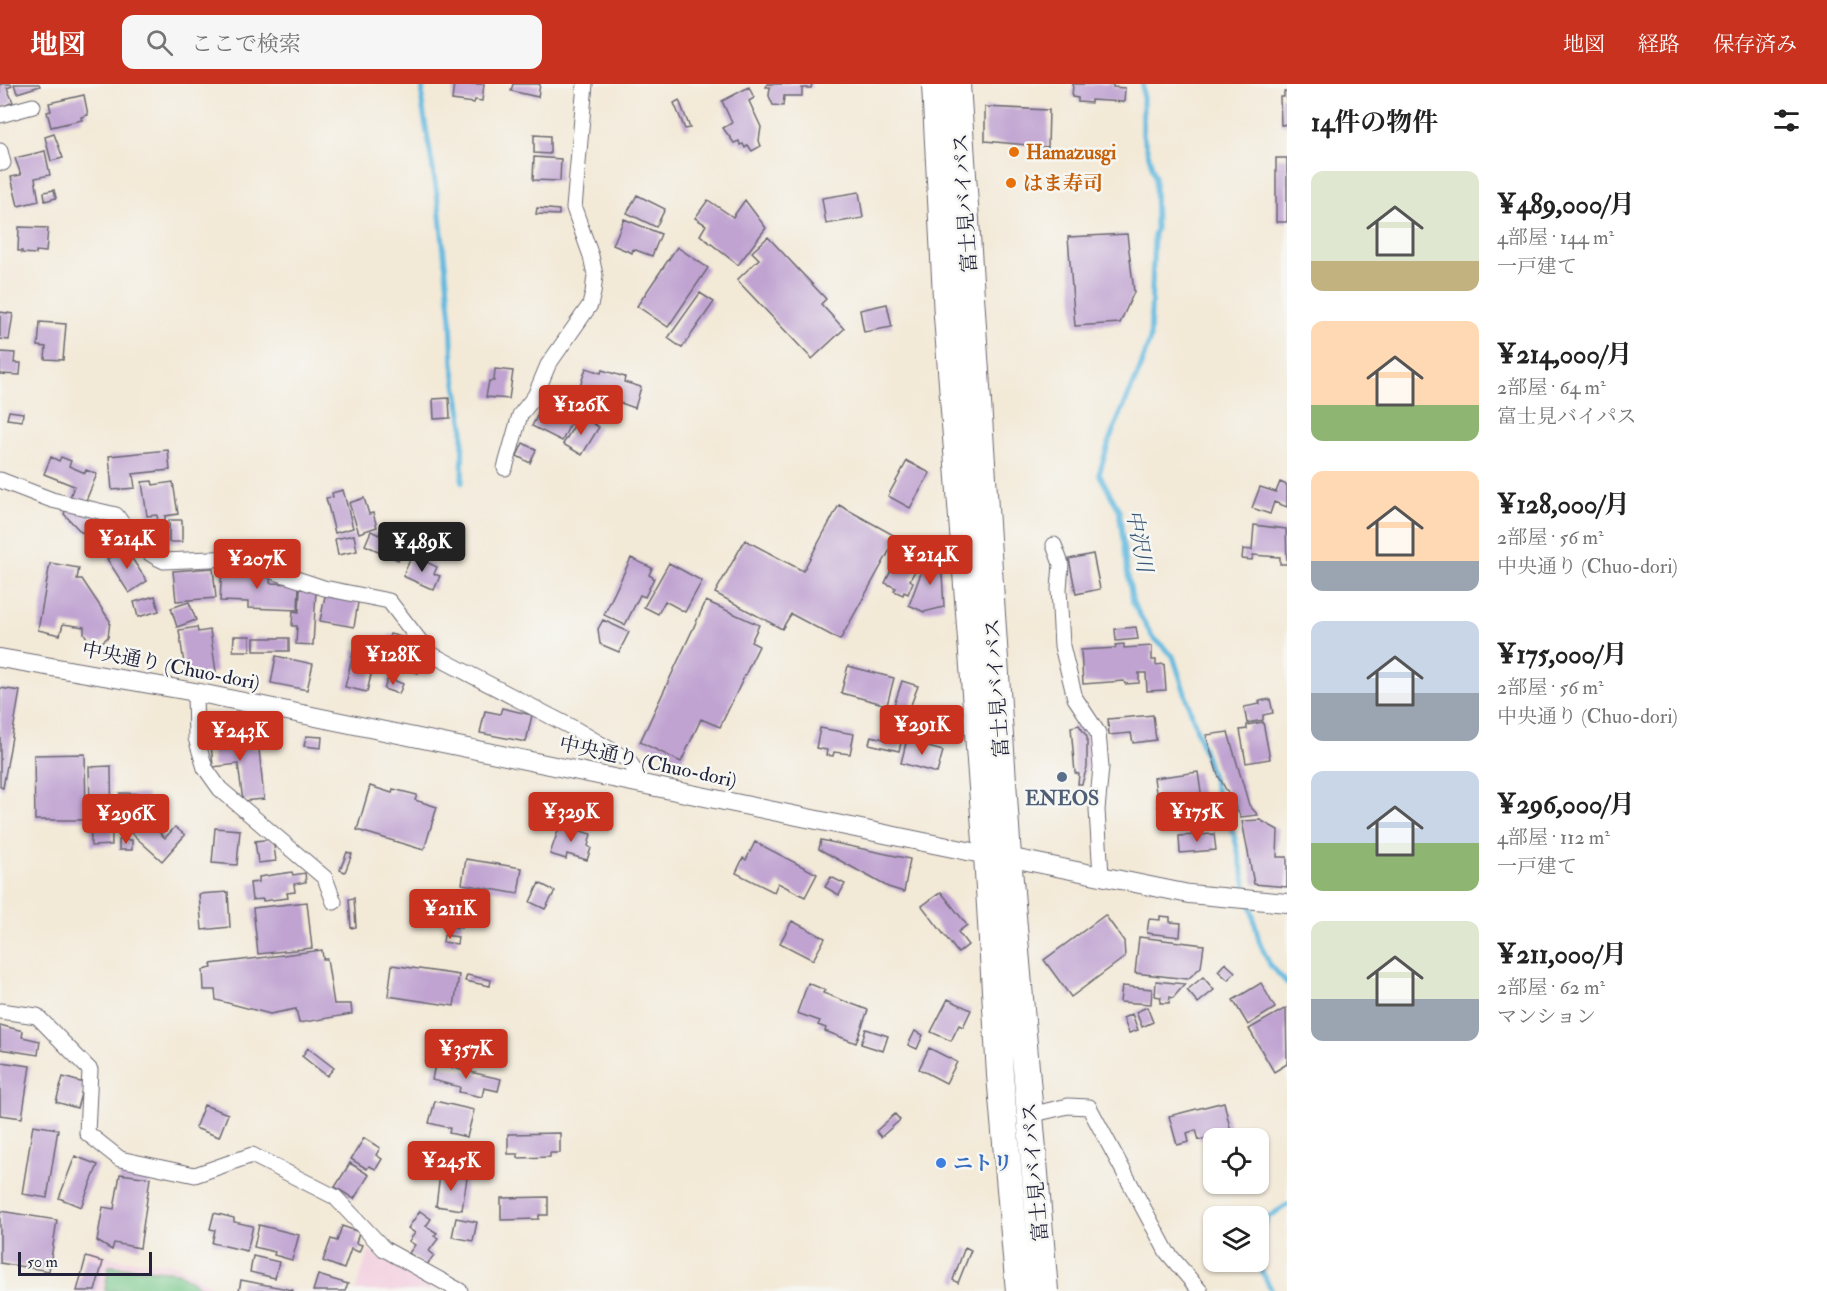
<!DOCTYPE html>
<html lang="ja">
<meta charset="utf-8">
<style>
:root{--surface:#fff;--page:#f6f6f6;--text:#222;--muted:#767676;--accent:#c8321e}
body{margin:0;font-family:"IM FELL Double Pica","Noto Serif JP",serif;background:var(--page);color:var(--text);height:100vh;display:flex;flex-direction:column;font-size:22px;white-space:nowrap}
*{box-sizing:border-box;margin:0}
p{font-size:20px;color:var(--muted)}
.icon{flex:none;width:33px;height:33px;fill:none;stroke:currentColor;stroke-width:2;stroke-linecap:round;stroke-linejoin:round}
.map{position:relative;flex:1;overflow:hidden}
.details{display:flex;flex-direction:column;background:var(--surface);width:540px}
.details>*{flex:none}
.buttons{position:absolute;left:1203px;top:1044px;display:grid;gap:12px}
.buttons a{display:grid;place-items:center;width:66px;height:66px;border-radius:12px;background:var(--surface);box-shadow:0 2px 4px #0004;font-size:30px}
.scale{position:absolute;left:18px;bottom:15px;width:134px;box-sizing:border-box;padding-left:6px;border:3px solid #22223b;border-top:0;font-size:16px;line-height:21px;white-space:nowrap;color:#22223b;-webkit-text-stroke:4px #f6f6f2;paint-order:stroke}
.price{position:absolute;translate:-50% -51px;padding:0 14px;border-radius:6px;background:var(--accent);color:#fff;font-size:20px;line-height:39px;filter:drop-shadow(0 2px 3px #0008)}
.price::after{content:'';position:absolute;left:50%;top:36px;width:18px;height:14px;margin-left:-9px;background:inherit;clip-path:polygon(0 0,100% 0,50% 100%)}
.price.active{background:#222;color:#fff}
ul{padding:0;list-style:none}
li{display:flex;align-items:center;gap:18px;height:150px;padding:0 24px}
li span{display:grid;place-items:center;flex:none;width:168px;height:120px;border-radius:12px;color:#555}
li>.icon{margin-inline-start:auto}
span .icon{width:72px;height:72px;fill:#fffc;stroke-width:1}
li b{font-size:26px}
h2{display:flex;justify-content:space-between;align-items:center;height:72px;padding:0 24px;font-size:26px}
header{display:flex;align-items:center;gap:36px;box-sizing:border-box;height:84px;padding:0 30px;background:var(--accent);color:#fff}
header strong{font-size:28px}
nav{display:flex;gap:33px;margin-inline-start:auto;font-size:21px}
.search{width:420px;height:54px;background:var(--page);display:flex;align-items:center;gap:15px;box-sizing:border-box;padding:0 21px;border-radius:12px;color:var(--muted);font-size:22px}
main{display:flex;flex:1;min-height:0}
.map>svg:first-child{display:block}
.built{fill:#f3cfdf}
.green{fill:#76c789;stroke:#4c7462;stroke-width:1.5}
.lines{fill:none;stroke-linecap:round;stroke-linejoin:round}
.stream{stroke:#62b9df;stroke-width:5}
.building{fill:#c0a3d1}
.minor-casing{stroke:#6b6872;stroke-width:17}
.tertiary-casing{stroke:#6b6872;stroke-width:20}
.trunk-casing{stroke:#6b6872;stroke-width:28}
.minor{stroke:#fff;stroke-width:15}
.tertiary{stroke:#fff;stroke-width:18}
.trunk{stroke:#fff;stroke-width:26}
.food-dot{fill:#e8710a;stroke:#f6f6f2;stroke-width:2}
.service-dot{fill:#5c6f8a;stroke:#f6f6f2;stroke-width:2}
.shop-dot{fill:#3f7fe0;stroke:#f6f6f2;stroke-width:2}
.labels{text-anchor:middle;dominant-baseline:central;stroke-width:5;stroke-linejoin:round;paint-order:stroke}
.food-label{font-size:20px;font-weight:bold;fill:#c56008;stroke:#f6f6f2;text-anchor:start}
.street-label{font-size:20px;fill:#22223b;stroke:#f6f6f2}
.service-label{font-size:20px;font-weight:bold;fill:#4e5e75;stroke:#f6f6f2}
.shop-label{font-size:20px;font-weight:bold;fill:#366cbe;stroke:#f6f6f2;text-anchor:start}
.water-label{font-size:21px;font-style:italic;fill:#385774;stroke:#f6f6f2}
</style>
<header>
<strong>地図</strong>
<div class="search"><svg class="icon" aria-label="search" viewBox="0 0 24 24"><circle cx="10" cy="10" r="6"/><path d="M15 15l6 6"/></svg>ここで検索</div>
<nav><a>地図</a><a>経路</a><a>保存済み</a></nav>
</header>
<main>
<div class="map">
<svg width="1287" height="1207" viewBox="0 0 1287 1207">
<rect width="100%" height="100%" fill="#f6f6f2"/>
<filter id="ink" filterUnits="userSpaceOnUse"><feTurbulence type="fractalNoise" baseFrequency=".0167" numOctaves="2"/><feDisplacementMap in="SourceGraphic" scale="12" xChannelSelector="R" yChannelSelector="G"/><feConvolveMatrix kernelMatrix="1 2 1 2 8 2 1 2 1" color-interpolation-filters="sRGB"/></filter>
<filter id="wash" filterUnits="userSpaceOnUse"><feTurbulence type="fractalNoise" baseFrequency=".008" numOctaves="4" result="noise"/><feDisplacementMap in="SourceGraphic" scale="24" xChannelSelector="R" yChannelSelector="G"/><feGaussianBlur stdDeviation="1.35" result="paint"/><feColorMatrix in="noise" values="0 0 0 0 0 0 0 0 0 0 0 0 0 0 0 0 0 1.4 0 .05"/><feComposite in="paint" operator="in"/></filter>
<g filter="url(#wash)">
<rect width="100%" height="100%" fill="#f3e9d7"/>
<!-- built -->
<path class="built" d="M90,1163l25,12 61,5 43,27h-145z
M369,1167l67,40h-81z"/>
<!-- green -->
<path class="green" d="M109,1182l69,6 28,19h-101z"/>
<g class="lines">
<!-- stream -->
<path class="stream" d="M423,0l-1,19 17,103 12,113 2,46 10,61 -1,57
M1143,0v51l12,42 1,53 -2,4 -4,105 -10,30 -30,69 -11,36 20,36 7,55 7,38 19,33 21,20 43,133 18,46 25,106 11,24 17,18
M1258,1160l10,-27 19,-12
M1258,1176l1,6 13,25"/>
</g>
<g id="blocks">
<!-- building -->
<path class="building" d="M0,0h11l1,2 -5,2 6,14 -13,6z
M14,0h25l1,2 -23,7z
M454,0h30l-2,17 -7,-1 -1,3 -22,-3z
M513,0h27l-2,13 -27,-6z
M767,0h45l-1,4h-9v8h-18l-1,10 -10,-1 -4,-9 1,-9h-4z
M1073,0h40v3l12,1 -1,14 -33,-2v3l-13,-1v-4l-6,-1z
M749,3l5,11 -5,3 12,26 -2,14 2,5 -9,5 -4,-6 -3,3 -2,-4 -3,1 -1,-4 -5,2 -11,-15 9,-5 -10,-22z
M1284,8h3v32l-6,1 -1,-28h4z
M84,11l4,20 -7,2 1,3 -31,7 -4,-15 4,-1 -2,-8z
M679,16l11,28 -5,1 -11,-26z
M985,23l64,3 -1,37 -63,-6z
M54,50l9,24 -12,3 -6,-24z
M534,51l16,1v18l-16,-1z
M45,67l5,24 -15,3 4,23 -21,5 -7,-29 10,-2 -6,-17z
M534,73l27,2 -1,22 -27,-1z
M1276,74h11v64h-11z
M54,106l2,8 -11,3 -1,-9z
M859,108l4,26 -37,6 -4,-26z
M637,111l28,14 -9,18 -29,-14z
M708,116l25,17 12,-17 21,28 -28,37 -38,-30 6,-10 -11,-7z
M537,124l22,2v5l-23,-1z
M624,135l37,15 -9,22 -19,-7 -1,4 -19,-8z
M19,143l29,1 -2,24 -10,-1v3l-14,-1v-2h-4z
M1127,150l7,58 -14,31 -45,3 -7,-89z
M768,153l58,62 -5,5 23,25 -32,30 -75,-79 22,-21 -7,-7z
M677,163l31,21 -40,59 -31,-21z
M700,209l14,9 -32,46 -14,-10z
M887,220l5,23 -28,5 -4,-22z
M0,228l13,2 -4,26 -9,-1z
M40,238l26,2 -3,36 -18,-1 1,-12 -8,-1z
M0,268l15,1 -1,10h7l-1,12 -20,-1z
M586,284l15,5 1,-3 23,7 -1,5 17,5 -6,21 -17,-6 -1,3 -24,-8 2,-3 -16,-5z
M495,285l18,2 -4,28 -23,-2 3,-16h5z
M548,311l18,9 -3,6 11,6 -12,25 -30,-15z
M449,314l1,20 -16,1 -1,-20z
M9,327l14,2 -1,8 -15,-2z
M580,332l19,11 -17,28 -19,-11z
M523,359l13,7 -6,13 -13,-7z
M168,366l2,20 -37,4 2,14 -23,2 -3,-34z
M51,373l8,4 2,-4 10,4 -2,5 16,7 1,-3 11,4 -12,29 -15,-6 4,-11 -30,-12z
M907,377l23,12 -20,35 -22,-12z
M152,397l1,4 20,-3 5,32 -13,2v4l-7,1 -1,-6 -10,1 -5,-34z
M1280,398l7,3v22l-13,-5 -4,12 -18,-6 8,-21 16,5z
M343,406l10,38 -18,5 -9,-35 7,-1 -1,-4z
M364,414l5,16 4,-1 4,14 -18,6 -10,-30z
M839,421l58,32 -57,103 -49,-26 -9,15 -67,-36 30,-53 58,31z
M66,425l44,8 -2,13 5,1 6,14 -7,4 -5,-9 -16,-2v-5l-10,-1 -17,-18z
M169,436h13v22h-13z
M1254,441l32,4 1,35h-7v-7l-27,-2 -1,5 -10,-1 1,-10 9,1z
M382,444l26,11 -10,21 -33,-15 6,-14 8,4z
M354,451l3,16 -19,4 -3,-16z
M125,464l22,33 -18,12 -22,-34z
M929,468l12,5 3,50 -20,5 -15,-7z
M1093,470l7,35 -24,5 -7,-35z
M412,471l25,12 -3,7 6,2 -6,14 -31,-14z
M631,474l21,10 -3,7 5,3 -9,19 -5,-2 -15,30 -21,-10z
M896,476l20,9 -6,11 3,2 -5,12 -4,-2 -1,3 -9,-4 2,-3 -11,-5z
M50,479l29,5 -2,11h5l28,42 -2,16 -7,6h-7l-6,-3 -4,-7v-6l-21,-3 -3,11 -22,-5z
M669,479l33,18 -17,31 -20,-11 -7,13 -14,-7z
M222,483l36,1v7h13l-1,8 29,1 -1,26 -50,-2v-6l-28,-1z
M213,484l3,30 -40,3 -3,-30z
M300,505l16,1 -3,55 -17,-1 1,-18h-5l1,-15 6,1z
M155,512l4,15 -21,6 -4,-15z
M325,512l33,6 -4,25 -34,-6z
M706,517l53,24 -8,17 8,4 -39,81 -19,-8 -20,43 -41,-20z
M189,518l7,18 -19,7 -6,-19z
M603,536l26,12 -10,20 -19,-8 -2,-15z
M197,543l1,5 12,-2 6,42 -30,5 -7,-47z
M1136,543l2,12 -22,2 -1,-12z
M390,550l15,4 -1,4 14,5 -2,6 7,3 -5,17 -25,-8 1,-4 -12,-4z
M234,552h16v15h-17z
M254,554h35v13h-35z
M1124,560v4l28,-2v14h4v5l8,-1 2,26 -19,1 -1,-18h-7v10l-14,1 -1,-3 -41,3 -2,-34 35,-2 -1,-3z
M354,565l14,4 -2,7 8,2 -7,30 -22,-5z
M276,572l37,8 -6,26 -36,-7z
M848,582l46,12 -7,27 -46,-12z
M388,594l15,6 -4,10 -15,-5z
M902,597l16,5 -10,27 -15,-5z
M0,604l20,3 -17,97 -3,-1z
M1270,615l3,14 -10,2v5l-16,3 -3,-16 16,-3 -1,-3z
M502,624l30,7 -6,27 -46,-9 5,-22 15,3z
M1153,631l3,25 -23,3 -2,-10 -22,2 -1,-16z
M1263,638l7,37 -24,4 -6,-33 7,-1v-4z
M1079,641l8,12v30l-5,17h-4l1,-10 -4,-1 -4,-46z
M234,643l2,15 7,-1 1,6 15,2 5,50 -21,2 -5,-37 -25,3 -2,-24 7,-1 -2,-13z
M820,644l34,6 -4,20 -16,-2 -1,4 -7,-1 1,-5 -11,-2z
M1228,648l21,73 9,10 -17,2 -23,-42 -12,-40z
M306,652l16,1 -1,11 -17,-2z
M871,652l30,7 -2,8 -30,-7z
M907,655l15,4 -1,2 22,6 -6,22 -36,-10z
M85,670l1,66h-51l-1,-65z
M111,682l1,79 -21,1 -2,-79z
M1198,688l5,34 -44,7 -5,-35z
M370,702l22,7 1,-4 24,6 -2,5 22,7 -13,43 -67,-20z
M120,709l27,1 2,29 16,15 10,-11 10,8 -23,26 -42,-38z
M1260,736l18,10 -1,27h10v30l-33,-3 -12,-63z
M560,741l31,9 -3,12 3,2 -4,12 -20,-6 -1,5 -16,-5z
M215,744l25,2 -3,35 -25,-2z
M1214,750l2,16 -36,3 -1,-17z
M273,755l3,22 -18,2 -3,-22z
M119,756h13v10h-13z
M821,756l89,19 -6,33 -16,-5 -69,-38z
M755,758l62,32 -12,23 -27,-14 -4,9 -38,-19 7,-15 3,2z
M347,768l5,2 -7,18 -5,-2z
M466,775l56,9 -4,26 -56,-10z
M292,788l1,3 12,-2 1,9 -12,2 1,8 -8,1 1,5 -25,3v-2l-11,1 -2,-17 9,-1v-5z
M831,793l14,7 -6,11 -14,-8z
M539,799l16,8 -10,18 -15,-7z
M228,808l2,35 -28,3 -3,-36z
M941,808l26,33 -9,7 10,13 -10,8 -36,-47z
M354,814l2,29 -5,1 -2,-29z
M450,816l16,2 -1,10 -16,-2z
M307,818l5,46 -54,6 -5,-46z
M418,823l7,2 -3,13 -7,-2z
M1105,831l19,26 1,16 -54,40 -27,-37z
M1160,832l10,1v5l11,1 -1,14 -33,-4 2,-14 11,1z
M447,833l15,3 -1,8 -15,-3z
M792,837l33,17 -12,22 -33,-17z
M444,851l14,2 -1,7 -14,-2z
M1139,853l65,8 -3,22 -13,12 -53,-6z
M322,866l1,9h4l7,45h17l1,10 -53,9 -3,-14 -26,5 -54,-14 -1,-10h-11l-1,-20 9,-2 -1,-4z
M1225,879l10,9 -7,8 -10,-9z
M392,881l67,10 -5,31 -66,-10z
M467,891l24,5 -1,6 -25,-5z
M1203,893l11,13 -16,13 -11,-13z
M1156,897l29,3 -12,14 -3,-1 -1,6h-9l1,-6 -6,-1z
M808,899l17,7 -2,3 45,17 -12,33 -31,-12 1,-3 -8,-3 2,-4 -23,-8z
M1261,899l14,25 -27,17 -15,-25z
M1122,902l30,3 -1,15 -31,-2z
M948,915l23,11 -8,17 -4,-2 -8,16 -20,-9z
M1147,923l6,15 -11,5 -6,-15z
M1286,924l1,56 -13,8 -25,-43z
M1132,930l6,16 -9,3 -6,-15z
M0,941l23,6 -1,6 18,4 -2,14 -38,-6z
M866,945l22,7 -5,15 -22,-7z
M915,947l8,4 -6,14 -9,-4z
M308,964l26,20 -7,8 -25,-20z
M929,964l28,14 -11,21 -27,-14z
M0,978l30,4 -8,52 -22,-3z
M435,980l66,15 -3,12 -14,-3 -2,9 -23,-5 1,-5 -28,-7z
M63,993l21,6 -7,25 -21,-6z
M435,1017l39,9 -7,27 -18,-4 1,-5 -21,-5z
M1224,1018l7,30 -32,8 -3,-10 -9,3 2,9 -12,3 -8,-29z
M204,1021l24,9 -9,23 -24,-9z
M895,1030l5,6 -19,17 -5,-6z
M33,1041l25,4 -11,69 -25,-4z
M560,1049v20h-10v4l-32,1v-4h-10v-20z
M364,1054l16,10 -4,7 6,4 -6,10 -7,-3 -2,3 -16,-10z
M445,1066l41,5 -3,21 -41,-5z
M75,1072l23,9 -17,42 -22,-9z
M350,1079l19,12 -15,24 -19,-12z
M120,1090l30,4 -10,70 -26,-5 -2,7 -15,-9 6,-34 11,2z
M440,1090l27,4 -5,32 -26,-4z
M548,1113v18h-9v4l-38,1v-22z
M0,1127l57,9 -8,51 -49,-8z
M420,1127l11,8 -5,7 11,7 -3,3 4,3 -9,12 5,4 -8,11 -17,-13 6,-8 -6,-4 6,-8 -7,-5z
M214,1129l20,5v4l19,4 -6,25 -35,-8 3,-13 -5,-1z
M456,1134l21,4 -4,19 -21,-4z
M259,1141l40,10 -7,25 -18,-5 1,-3 -21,-5z
M342,1142l17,6 -3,11 6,2 -3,7 -8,-3 -7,20 -21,-8 8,-22 6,2z
M965,1163l6,3 -13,33 -5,-3z
M253,1172l26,6 -4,16 -25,-6z
M86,1173l17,5 -8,29h-18z
M318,1191l30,9 -3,7h-32z
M241,1196l52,10v1h-54z"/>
</g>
</g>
<g filter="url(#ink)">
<use href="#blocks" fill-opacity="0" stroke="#6b6872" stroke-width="1.5"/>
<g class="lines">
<defs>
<path id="minor" d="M0,31l33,-9
M0,67l3,12
M505,384l15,-53 15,-19 13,-31 42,-60 3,-12 2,-18 -4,-19 -17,-48 11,-124
M0,396l52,20 64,15c14,19 25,37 48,46l69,-3 91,30 65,13 40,52 146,76 53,31 8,12 2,11
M1054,461l7,19 -2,25 3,57 13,52 23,35 3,34 -4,43 4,66
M195,608l1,46 9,30 15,21 105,89 9,24
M0,927l37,5 53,54 -3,63 33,26 75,16 57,-20 83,42 49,52 76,42
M1030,1031l38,-9 21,1 78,145 33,39"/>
<path id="tertiary" d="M0,574l195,34 792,163 21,2 181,37 98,9"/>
<path id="trunk" d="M935,0l12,232 40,539 13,220 19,216
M957,0l51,773 37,434"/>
</defs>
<!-- minor casing -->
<use href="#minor" class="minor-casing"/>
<!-- tertiary casing -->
<use href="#tertiary" class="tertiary-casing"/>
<!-- trunk casing -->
<use href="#trunk" class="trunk-casing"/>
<!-- minor -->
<use href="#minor" class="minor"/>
<!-- tertiary -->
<use href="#tertiary" class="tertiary"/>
<!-- trunk -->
<use href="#trunk" class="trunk"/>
</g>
</g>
<!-- markers -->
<g class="food-dot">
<circle cx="1014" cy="68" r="6"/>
<circle cx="1011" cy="99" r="6"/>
</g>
<circle class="service-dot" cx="1062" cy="693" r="6"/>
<circle class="shop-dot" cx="941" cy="1079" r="6"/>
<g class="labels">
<!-- food labels -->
<g class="food-label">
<text x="1026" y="68">Hamazusgi</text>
<text x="1023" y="99">はま寿司</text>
</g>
<!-- street labels -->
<g class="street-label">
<text transform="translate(965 119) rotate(-94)">富士見バイパス</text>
<text transform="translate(171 582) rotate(11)">中央通り (Chuo-dori)</text>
<text transform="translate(997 604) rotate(-94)">富士見バイパス</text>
<text transform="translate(648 678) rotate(12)">中央通り (Chuo-dori)</text>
<text transform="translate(1035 1088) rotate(-95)">富士見バイパス</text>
</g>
<!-- service labels -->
<g class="service-label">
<text x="1062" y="714">ENEOS</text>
</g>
<!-- shop labels -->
<g class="shop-label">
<text x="953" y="1079">ニトリ</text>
</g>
<!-- water labels -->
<g class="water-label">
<text transform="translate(1139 457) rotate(79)">中沢川</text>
</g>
</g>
</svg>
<div class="buttons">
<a><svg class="icon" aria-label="locate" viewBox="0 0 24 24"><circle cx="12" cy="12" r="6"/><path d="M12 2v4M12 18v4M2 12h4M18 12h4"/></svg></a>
<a><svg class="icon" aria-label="layers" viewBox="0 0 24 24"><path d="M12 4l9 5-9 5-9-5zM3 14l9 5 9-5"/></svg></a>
</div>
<div class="scale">50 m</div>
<b class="price" style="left:581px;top:352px">¥126K</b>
<b class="price" style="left:127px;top:486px">¥214K</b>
<b class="price active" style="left:422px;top:489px">¥489K</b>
<b class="price" style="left:930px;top:502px">¥214K</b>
<b class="price" style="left:257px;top:506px">¥207K</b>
<b class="price" style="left:393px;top:602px">¥128K</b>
<b class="price" style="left:922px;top:672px">¥291K</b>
<b class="price" style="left:240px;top:678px">¥243K</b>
<b class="price" style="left:571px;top:759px">¥329K</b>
<b class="price" style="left:1197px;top:759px">¥175K</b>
<b class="price" style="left:126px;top:761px">¥296K</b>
<b class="price" style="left:450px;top:856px">¥211K</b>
<b class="price" style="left:466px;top:996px">¥357K</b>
<b class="price" style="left:451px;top:1108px">¥245K</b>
</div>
<section class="details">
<h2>14件の物件<svg class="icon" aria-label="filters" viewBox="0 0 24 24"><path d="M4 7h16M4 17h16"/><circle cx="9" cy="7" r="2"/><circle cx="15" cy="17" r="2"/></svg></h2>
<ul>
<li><span style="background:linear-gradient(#dfe7d0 75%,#c2b280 0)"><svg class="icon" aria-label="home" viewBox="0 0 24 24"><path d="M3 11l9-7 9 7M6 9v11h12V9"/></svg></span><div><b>¥489,000/月</b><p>4部屋 · 144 m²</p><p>一戸建て</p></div></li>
<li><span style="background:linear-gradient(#ffd9b3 70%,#8fb573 0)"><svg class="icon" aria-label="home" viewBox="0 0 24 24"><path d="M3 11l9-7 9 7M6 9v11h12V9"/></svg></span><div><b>¥214,000/月</b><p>2部屋 · 64 m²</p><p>富士見バイパス</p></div></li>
<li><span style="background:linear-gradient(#ffd9b3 75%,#9aa5b1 0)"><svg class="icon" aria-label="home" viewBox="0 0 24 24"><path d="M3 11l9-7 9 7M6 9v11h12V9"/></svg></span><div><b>¥128,000/月</b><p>2部屋 · 56 m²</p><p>中央通り (Chuo-dori)</p></div></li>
<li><span style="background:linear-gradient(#c9d6e8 60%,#9aa5b1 0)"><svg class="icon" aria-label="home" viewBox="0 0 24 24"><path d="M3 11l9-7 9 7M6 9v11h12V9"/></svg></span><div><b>¥175,000/月</b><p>2部屋 · 56 m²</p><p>中央通り (Chuo-dori)</p></div></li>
<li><span style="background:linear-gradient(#c9d6e8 60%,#8fb573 0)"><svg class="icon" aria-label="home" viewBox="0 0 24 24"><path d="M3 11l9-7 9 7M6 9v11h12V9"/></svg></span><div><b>¥296,000/月</b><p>4部屋 · 112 m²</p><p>一戸建て</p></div></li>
<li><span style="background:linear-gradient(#dfe7d0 65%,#9aa5b1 0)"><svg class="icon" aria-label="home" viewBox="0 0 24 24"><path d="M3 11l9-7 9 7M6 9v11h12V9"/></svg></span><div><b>¥211,000/月</b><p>2部屋 · 62 m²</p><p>マンション</p></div></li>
</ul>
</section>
</main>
